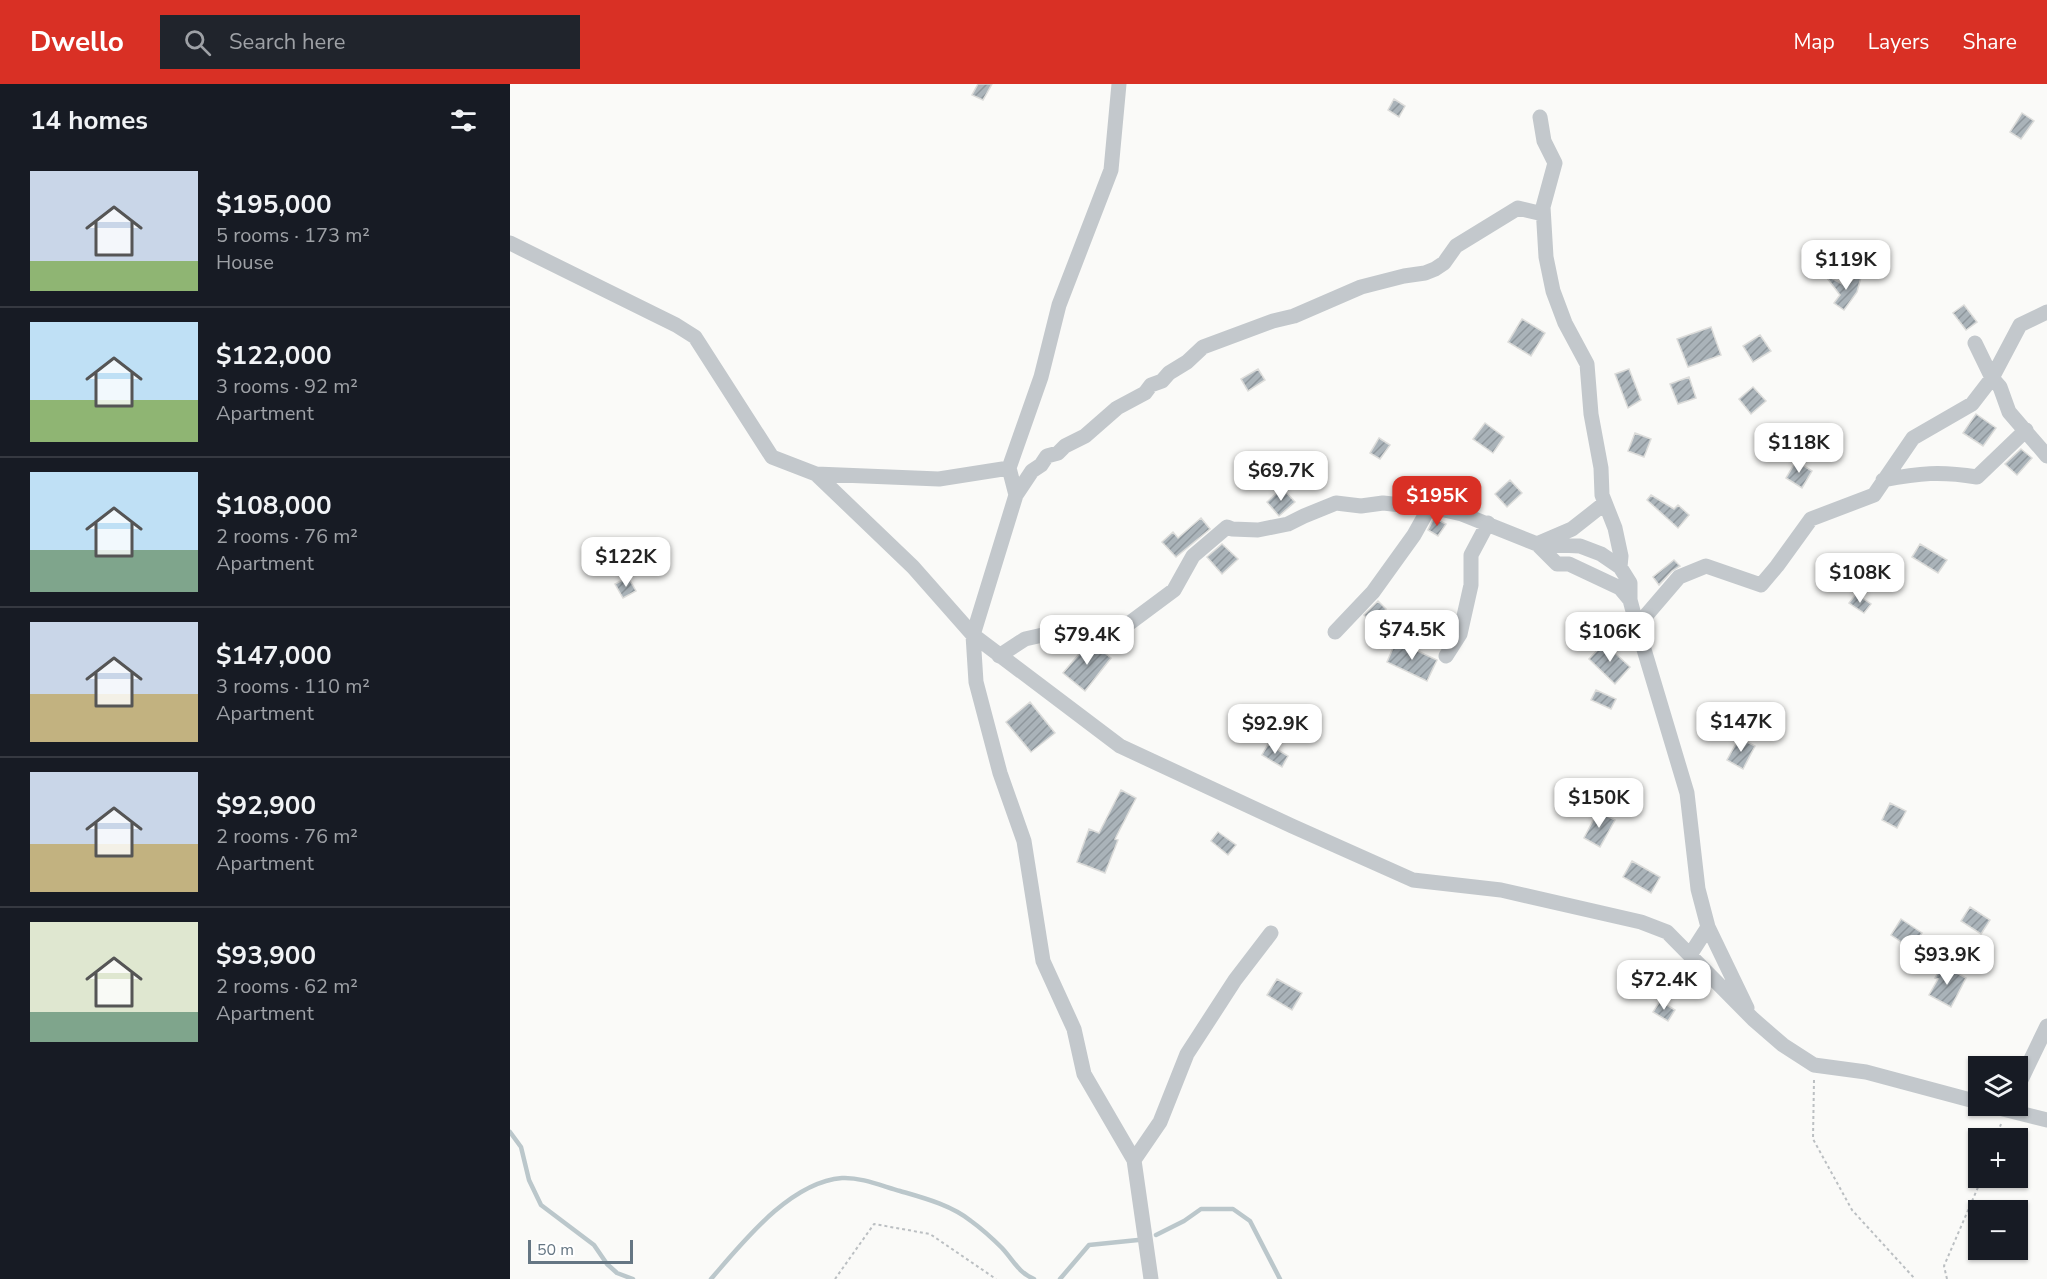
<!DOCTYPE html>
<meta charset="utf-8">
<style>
:root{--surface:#171b24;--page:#20242c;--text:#f1f3f6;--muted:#9ea1a6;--line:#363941;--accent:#d93025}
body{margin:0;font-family:"Nunito Sans",sans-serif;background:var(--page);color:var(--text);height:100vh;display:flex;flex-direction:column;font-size:22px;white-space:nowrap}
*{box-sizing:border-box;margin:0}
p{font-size:20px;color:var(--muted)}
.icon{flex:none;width:33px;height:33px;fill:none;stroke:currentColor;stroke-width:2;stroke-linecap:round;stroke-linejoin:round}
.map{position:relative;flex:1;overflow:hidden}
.details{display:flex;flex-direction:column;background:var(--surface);width:510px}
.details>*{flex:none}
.tools{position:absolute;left:1458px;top:972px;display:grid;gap:12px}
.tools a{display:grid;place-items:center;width:60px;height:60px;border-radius:0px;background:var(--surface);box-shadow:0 2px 4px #0004;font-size:30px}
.scale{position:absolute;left:18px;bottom:15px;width:105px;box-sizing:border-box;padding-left:6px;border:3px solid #657683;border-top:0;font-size:16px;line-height:21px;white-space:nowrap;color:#657683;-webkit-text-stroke:4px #fff;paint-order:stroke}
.price{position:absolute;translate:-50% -51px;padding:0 14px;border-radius:12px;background:#fff;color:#222;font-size:20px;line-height:39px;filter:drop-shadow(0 2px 3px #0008)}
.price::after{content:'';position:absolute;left:50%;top:36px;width:18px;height:14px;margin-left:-9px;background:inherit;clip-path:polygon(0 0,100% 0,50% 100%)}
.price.on{background:var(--accent);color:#fff}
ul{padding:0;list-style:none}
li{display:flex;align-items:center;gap:18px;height:150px;padding:0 30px}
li+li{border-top:2px solid var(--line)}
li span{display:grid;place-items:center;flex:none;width:168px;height:120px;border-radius:0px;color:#555}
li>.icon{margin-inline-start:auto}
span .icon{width:72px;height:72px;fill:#fffc;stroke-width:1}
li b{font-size:26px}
h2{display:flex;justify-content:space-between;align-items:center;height:72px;padding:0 30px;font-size:26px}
header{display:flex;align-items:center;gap:36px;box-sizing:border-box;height:84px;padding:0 30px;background:var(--accent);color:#fff}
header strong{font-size:28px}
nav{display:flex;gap:33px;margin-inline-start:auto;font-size:21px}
.search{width:420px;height:54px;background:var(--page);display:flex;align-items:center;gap:15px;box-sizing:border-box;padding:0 21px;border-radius:0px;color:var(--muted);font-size:22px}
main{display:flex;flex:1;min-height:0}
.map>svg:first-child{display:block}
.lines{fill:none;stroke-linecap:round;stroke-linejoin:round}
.stream{stroke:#bbc7cb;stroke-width:4.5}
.building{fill:url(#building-hatch);stroke:#dcdcda;stroke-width:1.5}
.path{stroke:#bbbfc2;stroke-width:2;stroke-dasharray:3 3;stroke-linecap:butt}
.street{stroke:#c3c8cc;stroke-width:15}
</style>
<header>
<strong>Dwello</strong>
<div class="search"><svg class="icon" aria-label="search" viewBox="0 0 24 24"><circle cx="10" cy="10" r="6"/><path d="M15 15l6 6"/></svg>Search here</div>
<nav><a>Map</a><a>Layers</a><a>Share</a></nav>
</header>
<main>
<section class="details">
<h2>14 homes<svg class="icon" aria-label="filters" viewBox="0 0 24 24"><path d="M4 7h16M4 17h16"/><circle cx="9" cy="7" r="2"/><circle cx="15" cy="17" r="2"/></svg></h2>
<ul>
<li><span style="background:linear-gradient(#c9d6e8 75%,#8fb573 0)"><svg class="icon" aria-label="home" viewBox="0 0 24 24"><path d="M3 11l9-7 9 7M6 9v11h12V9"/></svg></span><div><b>$195,000</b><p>5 rooms · 173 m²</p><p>House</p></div></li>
<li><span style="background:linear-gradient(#bfe0f5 65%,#8fb573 0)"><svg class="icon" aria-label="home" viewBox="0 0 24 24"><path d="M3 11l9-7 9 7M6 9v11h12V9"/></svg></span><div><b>$122,000</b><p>3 rooms · 92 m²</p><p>Apartment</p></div></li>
<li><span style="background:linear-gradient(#bfe0f5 65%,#7fa58c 0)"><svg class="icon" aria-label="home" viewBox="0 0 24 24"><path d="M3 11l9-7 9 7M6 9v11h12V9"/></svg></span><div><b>$108,000</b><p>2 rooms · 76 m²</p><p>Apartment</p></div></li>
<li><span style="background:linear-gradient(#c9d6e8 60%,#c2b280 0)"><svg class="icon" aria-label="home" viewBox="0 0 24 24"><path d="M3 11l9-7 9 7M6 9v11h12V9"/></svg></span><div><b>$147,000</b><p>3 rooms · 110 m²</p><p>Apartment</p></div></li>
<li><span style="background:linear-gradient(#c9d6e8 60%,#c2b280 0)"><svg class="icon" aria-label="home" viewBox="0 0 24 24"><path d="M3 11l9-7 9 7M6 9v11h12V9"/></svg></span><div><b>$92,900</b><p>2 rooms · 76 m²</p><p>Apartment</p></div></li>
<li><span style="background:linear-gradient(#dfe7d0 75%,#7fa58c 0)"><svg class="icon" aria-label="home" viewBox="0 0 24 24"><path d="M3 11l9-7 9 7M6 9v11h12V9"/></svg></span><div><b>$93,900</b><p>2 rooms · 62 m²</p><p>Apartment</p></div></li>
</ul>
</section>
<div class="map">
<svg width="1537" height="1195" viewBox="0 0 1537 1195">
<defs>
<pattern id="building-hatch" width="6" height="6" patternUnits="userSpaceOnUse" patternTransform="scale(1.5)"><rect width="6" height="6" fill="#aab3b9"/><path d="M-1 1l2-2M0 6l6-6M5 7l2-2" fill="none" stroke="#8e969c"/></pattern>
</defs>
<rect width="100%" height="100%" fill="#fafaf8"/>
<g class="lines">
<!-- stream -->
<path class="stream" d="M0,1048l11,15 8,33 12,25 53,40 13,19 10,9 16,6
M646,1151l28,-14 17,-12h32l17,12 30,58
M201,1195c32,-37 79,-97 131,-101 19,-1 40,8 58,13 24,7 51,14 71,30 11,8 22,18 31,27 12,13 16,24 32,31
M550,1195l29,-34 49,-5"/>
</g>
<!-- building -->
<path class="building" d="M468,0h14l-9,16 -11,-5z
M884,15l11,7 -6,11 -11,-7z
M1512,29l12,8 -13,18 -11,-7z
M1353,186l-6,22 -13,18 -10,-7 6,-8 -16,-21 22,12z
M1454,221l13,17 -11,8 -13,-17z
M1012,235l23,14 -14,23 -23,-14z
M1201,243l10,28 -33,12 -11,-28z
M1250,251l11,16 -18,11 -10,-16z
M748,285l7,11 -17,11 -7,-12z
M1119,285l12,31 -13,8 -13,-34z
M1179,293l7,21 -18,6 -8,-20z
M1243,303l13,14 -15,13 -12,-15z
M1466,330l20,14 -13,18 -20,-13z
M975,339l19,14 -11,16 -20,-14z
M1125,349l16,6 -7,18 -16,-6z
M869,354l11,7 -10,14 -10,-6z
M1511,365l11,9 -15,17 -12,-11z
M1286,377l16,10 -10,17 -16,-10z
M1000,396l12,13 -15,14 -12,-13z
M772,404l13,14 -16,14 -12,-14z
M1141,411l23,14 4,-4 11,10 -11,13 -31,-28z
M691,434l9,11 -34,28 -14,-15 11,-10 5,6z
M924,434l12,6 -8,12 -10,-6z
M712,460l16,15 -16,15 -15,-17z
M1410,460l27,16 -9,13 -26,-16z
M1164,476l6,6 -8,5 -13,14 -6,-8z
M118,493l8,14 -13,7 -8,-14z
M1346,510l15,10 -7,9 -15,-10z
M868,517l8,8 -14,14 -8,-8z
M580,557l21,17 -26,33 -22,-18z
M886,557l41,19 -10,21 -40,-19z
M1094,559l26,24 -15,17 -26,-25z
M1086,606l20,9 -5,10 -20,-9z
M520,618l25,31 -24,19 -25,-30z
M1229,654l16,8 -12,23 -16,-9z
M758,660l20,12 -6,11 -20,-12z
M611,706l15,8 -21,41 3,1 -13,33 -28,-11 12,-33 10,4z
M1380,719l16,8 -9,17 -15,-8z
M1088,727l17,9 -15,27 -16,-9z
M708,748l18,13 -8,10 -17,-14z
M1122,777l28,16 -9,16 -28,-16z
M1460,823l20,13 -9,14 -20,-13z
M1391,835l21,14 -10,16 -21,-14z
M1432,881l24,13 -15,29 -22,-12 9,-16 -3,-1z
M767,895l25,14 -10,17 -25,-15z
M1150,917l15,9 -7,11 -15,-9z"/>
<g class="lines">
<!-- path -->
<path class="path" d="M1304,996l-1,59 39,71 63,69
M1486,1054l5,-14
M325,1195l39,-55 56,10 66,45
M1437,1195l-3,-13 38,-88"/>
<!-- street -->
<path class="street" d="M1030,33l4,24 11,22 -12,44 3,50 7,34 12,32 22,41 4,50 10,54 1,27 13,33 6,28 -1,11
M0,159l166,82 19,12 77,120 44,17 97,93 60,68 147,111 172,80 121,54 88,10 140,32 26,10 86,87 30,26 31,20 52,7 112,30
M1465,259l17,35 8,9 9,25 38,44
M499,384l7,27 -43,140 3,47 24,91 24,68 19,120 31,68 10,45 50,86 17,119
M306,390l123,5 70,-11 32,-91 18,-72 52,-135 8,-86
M1373,396c37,-7 57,-9 94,-3l49,-47
M506,411l16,-24 9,-6 6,-9 11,-3 7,-7 20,-10 32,-28 28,-15 6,-8 11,-4 7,-8 18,-11 16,-15 70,-26 21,-5 67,-29 43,-11 21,-3 10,-4 9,-6 12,-17 62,-38 25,6
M1095,419l-33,26 -35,15 20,20h12l51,24 10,12
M825,548l38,-40 41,-57 15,-27
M489,572l26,-17 22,-5 55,-3 29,-9 43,-32 19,-34 34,-29 5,2 26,1 30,-6 16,-8 32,-13 25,3 22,-3 57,6 22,5 75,30 43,2 21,8 19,13 10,16v17l7,26
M936,572l14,-22 11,-49v-30l17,-32
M1198,843l39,81
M1180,871l18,-28 -10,-38 -11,-96 -50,-167 42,-49 27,-11 55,19 16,-19 34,-47 63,-24 39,-57 59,-34 20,-26 28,-53 27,-13
M1508,1002l29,-60
M1481,1022l56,14
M624,1076l26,-38 27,-68 48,-74 36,-47"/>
</g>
</svg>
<div class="tools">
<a><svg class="icon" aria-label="layers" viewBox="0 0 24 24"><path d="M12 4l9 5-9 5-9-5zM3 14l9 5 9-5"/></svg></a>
<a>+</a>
<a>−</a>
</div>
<div class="scale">50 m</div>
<b class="price" style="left:1336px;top:207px">$119K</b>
<b class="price" style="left:1289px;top:390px">$118K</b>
<b class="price" style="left:771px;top:418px">$69.7K</b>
<b class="price on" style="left:927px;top:443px">$195K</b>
<b class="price" style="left:116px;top:504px">$122K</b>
<b class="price" style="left:1350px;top:520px">$108K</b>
<b class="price" style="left:902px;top:577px">$74.5K</b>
<b class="price" style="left:1100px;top:579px">$106K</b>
<b class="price" style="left:577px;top:582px">$79.4K</b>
<b class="price" style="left:1231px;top:669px">$147K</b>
<b class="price" style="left:765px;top:671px">$92.9K</b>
<b class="price" style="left:1089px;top:745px">$150K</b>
<b class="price" style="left:1437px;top:902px">$93.9K</b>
<b class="price" style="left:1154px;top:927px">$72.4K</b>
</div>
</main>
